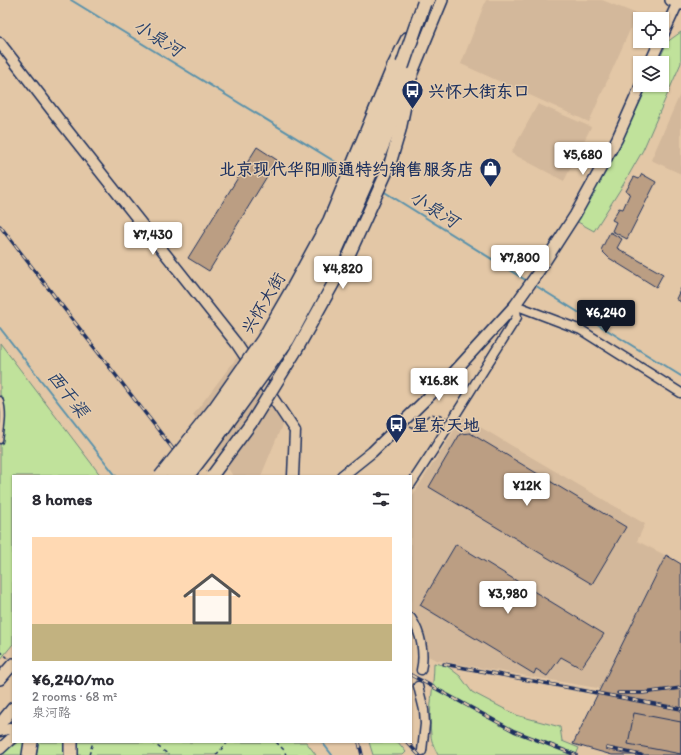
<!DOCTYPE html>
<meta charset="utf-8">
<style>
:root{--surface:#fff;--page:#f2f2f3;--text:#2b2b33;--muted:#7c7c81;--accent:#111827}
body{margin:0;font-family:Itim,"LXGW WenKai TC",sans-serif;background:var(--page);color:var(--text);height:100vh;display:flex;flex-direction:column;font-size:15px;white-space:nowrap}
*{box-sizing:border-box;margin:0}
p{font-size:13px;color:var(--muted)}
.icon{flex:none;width:22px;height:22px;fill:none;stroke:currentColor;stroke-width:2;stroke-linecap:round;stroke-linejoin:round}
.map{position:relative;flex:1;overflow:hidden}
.drawer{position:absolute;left:12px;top:475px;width:400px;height:268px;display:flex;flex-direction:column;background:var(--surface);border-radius:0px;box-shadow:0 1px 3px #0004}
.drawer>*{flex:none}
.fabs{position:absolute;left:633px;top:12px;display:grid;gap:8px}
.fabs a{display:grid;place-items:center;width:36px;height:36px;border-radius:0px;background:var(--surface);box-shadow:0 1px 3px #0004;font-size:20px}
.price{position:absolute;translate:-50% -34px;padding:0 9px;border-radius:4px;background:#fff;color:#222;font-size:13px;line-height:26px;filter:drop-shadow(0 1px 2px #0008)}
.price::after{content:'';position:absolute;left:50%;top:24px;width:12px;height:9px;margin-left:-6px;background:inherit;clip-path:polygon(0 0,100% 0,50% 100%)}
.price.on{background:var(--accent);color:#fff}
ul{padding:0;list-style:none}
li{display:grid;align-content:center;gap:8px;height:212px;padding:0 20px}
li span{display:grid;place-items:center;height:124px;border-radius:0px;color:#555}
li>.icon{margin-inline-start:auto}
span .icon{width:72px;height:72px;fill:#fffc;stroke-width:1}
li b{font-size:17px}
h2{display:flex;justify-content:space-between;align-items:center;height:48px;padding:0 20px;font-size:17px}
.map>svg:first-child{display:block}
.built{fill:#d3b89b}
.green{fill:#c0e29b;stroke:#6e887c}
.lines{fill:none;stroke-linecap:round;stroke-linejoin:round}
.stream{stroke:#5991ab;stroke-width:2}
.building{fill:#bb9e83;stroke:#1b2f5e}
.minor-tunnel{stroke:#bba998;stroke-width:8;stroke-dasharray:8 4;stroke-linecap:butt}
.service-casing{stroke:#1b2f5e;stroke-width:7}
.minor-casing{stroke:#1b2f5e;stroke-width:11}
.tertiary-casing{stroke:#1b2f5e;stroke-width:13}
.secondary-casing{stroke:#1b2f5e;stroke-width:14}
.trunk-casing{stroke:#1b2f5e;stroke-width:16}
.path{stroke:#1b2f5e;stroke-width:1.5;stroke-dasharray:4 3;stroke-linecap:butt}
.service{stroke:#e5ccad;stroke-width:4}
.minor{stroke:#e5ccad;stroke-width:8}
.tertiary{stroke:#e5ccad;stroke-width:10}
.secondary{stroke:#e5ccad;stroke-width:11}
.trunk{stroke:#e5ccad;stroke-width:13}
.rail-casing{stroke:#1b2f5e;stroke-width:3.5}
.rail{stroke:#e5ccad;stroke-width:2;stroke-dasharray:6;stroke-linecap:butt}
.secondary-bridge-casing{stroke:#1b2f5e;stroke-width:14;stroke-linecap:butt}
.trunk-bridge-casing{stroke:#1b2f5e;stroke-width:16;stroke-linecap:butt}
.secondary-bridge{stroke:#e5ccad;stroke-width:11}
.trunk-bridge{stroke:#e5ccad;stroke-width:13}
.labels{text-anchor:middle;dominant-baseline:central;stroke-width:3;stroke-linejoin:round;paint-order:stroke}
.poi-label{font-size:17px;font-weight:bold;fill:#1b2f5e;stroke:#e5ccad;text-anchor:start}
.street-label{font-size:17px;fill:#1b2f5e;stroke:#e5ccad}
.water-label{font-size:18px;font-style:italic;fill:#253f6b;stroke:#e5ccad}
</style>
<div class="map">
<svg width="681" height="755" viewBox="0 0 681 755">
<rect width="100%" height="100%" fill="#e3c7a6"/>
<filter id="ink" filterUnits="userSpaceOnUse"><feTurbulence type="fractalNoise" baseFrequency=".025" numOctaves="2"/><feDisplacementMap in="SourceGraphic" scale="8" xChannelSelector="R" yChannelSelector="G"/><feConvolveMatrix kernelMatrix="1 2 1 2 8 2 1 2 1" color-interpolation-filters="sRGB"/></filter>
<g filter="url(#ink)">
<!-- built -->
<path class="built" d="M486,0h116l35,14 -48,108 -128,-58z
M681,92v82l-30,-14z
M538,104l53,23 -27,54 -53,-28z
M238,356l47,62 -24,58h-28l-40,-61z
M463,417l182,107 -8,17 28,14 -62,134 -167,-29 -8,-4 -4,-21 -13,-22v-115z"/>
<!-- green -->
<path class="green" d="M681,32v31l-38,87 -20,35 -29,46 -18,-10 39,-66 33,-70h14v-22h-4l9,-21z
M0,343l101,133h-88v168l-13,16z
M434,663l13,3 13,10 12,16 21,11 23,12 44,12 2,14 17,7 -3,7h-138c-3,-6 -7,-14 -7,-20 -3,-25 3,-48 3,-72z
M18,742h288l10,13h-316z
M369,742h29l8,10 -3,3h-30z"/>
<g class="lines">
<!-- stream -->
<path class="stream" d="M71,0l276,169
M383,191l144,90
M533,284l148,92
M0,328l116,148
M322,742l10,13"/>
</g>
<!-- building -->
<path class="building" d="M257,147l20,13 -68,111 -21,-13z
M642,174l14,8 -29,57 -15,-8 4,-9 -4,-2 7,-12 4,1 7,-16 -4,-2 8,-14 5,2z
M610,232l12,7 -5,9 46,26 -7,13 -47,-29 -8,-8z
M681,288v14l-5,-3z
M470,433l156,94 -34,57 -163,-97 31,-53z
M456,544l148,90 -23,34 -20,-11 -14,19 -11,-7 -2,5 -114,-69z
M666,555l15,9v191h-69l-39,-11z
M634,713l47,9v32l-53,-10z"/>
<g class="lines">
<!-- minor-tunnel -->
<path class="minor-tunnel" d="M418,686l3,-16"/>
<defs>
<path id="service" d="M0,399c5,13 2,28 0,42"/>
<path id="minor" d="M411,484l23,-35 83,-132 -2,-12 66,25 100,63
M411,618c10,15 14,35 10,52
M418,686l6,24 1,14 -3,27"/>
<path id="tertiary" d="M662,37l17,-37
M0,43l64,83 172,217 59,88 -2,45
M650,63l10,-22
M342,476l30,-24 82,-80 61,-67 22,-31 38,-59 42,-76 24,-54
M0,731l13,-3
M0,749l13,-12"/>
<path id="secondary" d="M671,0l10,4
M393,66l14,-28
M411,75l31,-75
M0,679l13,-15
M0,724l13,-16"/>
<path id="trunk" d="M29,755l2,-13
M71,755v-13"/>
</defs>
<!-- service casing -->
<use href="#service" class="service-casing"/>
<!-- minor casing -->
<use href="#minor" class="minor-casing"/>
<!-- tertiary casing -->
<use href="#tertiary" class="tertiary-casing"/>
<!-- secondary casing -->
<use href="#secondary" class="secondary-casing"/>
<!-- trunk casing -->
<use href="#trunk" class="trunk-casing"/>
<!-- path -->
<path class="path" d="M410,427l4,2 16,-15 16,3
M0,651l8,7
M152,742l17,13
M276,742l8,8 2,5
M89,755l4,-13
M216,755l12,-13"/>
<!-- service -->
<use href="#service" class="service"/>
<!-- minor -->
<use href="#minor" class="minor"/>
<!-- tertiary -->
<use href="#tertiary" class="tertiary"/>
<!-- secondary -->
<use href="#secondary" class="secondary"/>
<!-- trunk -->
<use href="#trunk" class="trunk"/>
<defs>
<path id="rail" d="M0,226l194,250
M444,664l237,45
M411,675l103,56 62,24
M618,693h25l38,-5
M359,742l3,13
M407,742l12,13
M607,748l34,7"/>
</defs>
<!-- rail casing -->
<use href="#rail" class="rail-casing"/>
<!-- rail -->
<use href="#rail" class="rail"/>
<defs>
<path id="secondary-bridge" d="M160,476l54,-68 48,-68 29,-50 38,-70 64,-154
M212,476l40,-54 45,-73 51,-92 41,-90 11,-37 8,-39"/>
<path id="trunk-bridge" d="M173,476l36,-46 67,-93 49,-87 71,-166 28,-81
M187,476l24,-31 77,-106 47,-87 43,-96 33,-81"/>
</defs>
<!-- secondary-bridge casing -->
<use href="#secondary-bridge" class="secondary-bridge-casing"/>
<!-- trunk-bridge casing -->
<use href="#trunk-bridge" class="trunk-bridge-casing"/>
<!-- secondary-bridge -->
<use href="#secondary-bridge" class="secondary-bridge"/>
<!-- trunk-bridge -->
<use href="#trunk-bridge" class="trunk-bridge"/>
</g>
</g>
<!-- icons -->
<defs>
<symbol id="bus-pin" viewBox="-11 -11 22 30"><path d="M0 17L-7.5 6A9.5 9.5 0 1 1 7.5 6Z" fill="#1b2f5e" stroke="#e5ccad"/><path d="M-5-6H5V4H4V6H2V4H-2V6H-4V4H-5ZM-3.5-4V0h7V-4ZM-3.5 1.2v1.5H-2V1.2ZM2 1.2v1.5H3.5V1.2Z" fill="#fff"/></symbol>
<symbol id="shop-pin" viewBox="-11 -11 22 30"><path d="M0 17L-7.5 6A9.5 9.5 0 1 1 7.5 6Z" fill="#1b2f5e" stroke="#e5ccad"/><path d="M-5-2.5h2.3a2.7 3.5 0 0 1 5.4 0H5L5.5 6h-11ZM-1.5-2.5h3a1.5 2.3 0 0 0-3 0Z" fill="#fff"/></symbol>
</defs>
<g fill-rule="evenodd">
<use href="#bus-pin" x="400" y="78" width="25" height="34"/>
<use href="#shop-pin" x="478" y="156" width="25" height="34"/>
<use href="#bus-pin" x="384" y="412" width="25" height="34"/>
</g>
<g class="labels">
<!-- poi labels -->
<g class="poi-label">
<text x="428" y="91">兴怀大街东口</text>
<text x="474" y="169" text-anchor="end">北京现代华阳顺通特约销售服务店</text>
<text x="412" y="425">星东天地</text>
</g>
<!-- street labels -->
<g class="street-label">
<text transform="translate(263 303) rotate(-59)">兴怀大街</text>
</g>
<!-- water labels -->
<g class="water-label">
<text transform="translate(158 38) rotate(32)">小泉河</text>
<text transform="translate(434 209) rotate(32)">小泉河</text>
<text transform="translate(68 394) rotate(52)">西干渠</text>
</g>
</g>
</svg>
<div class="fabs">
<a><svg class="icon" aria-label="locate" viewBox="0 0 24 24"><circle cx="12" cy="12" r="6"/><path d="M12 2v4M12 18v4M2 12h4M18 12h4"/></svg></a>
<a><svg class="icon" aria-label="layers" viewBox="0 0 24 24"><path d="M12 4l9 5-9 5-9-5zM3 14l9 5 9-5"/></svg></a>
</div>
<b class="price" style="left:583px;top:176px">¥5,680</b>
<b class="price" style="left:153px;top:256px">¥7,430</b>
<b class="price" style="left:520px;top:279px">¥7,800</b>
<b class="price" style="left:343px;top:290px">¥4,820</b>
<b class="price on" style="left:606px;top:334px">¥6,240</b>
<b class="price" style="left:439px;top:402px">¥16.8K</b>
<b class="price" style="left:527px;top:507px">¥12K</b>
<b class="price" style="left:508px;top:615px">¥3,980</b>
<section class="drawer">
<h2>8 homes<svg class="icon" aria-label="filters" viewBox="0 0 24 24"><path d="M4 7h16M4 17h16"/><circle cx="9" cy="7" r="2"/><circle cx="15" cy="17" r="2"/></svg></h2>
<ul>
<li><span style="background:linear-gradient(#ffd9b3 70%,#c2b280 0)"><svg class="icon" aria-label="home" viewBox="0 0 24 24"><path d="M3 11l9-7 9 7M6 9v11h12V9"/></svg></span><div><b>¥6,240/mo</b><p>2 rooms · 68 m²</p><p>泉河路</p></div></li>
</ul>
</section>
</div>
